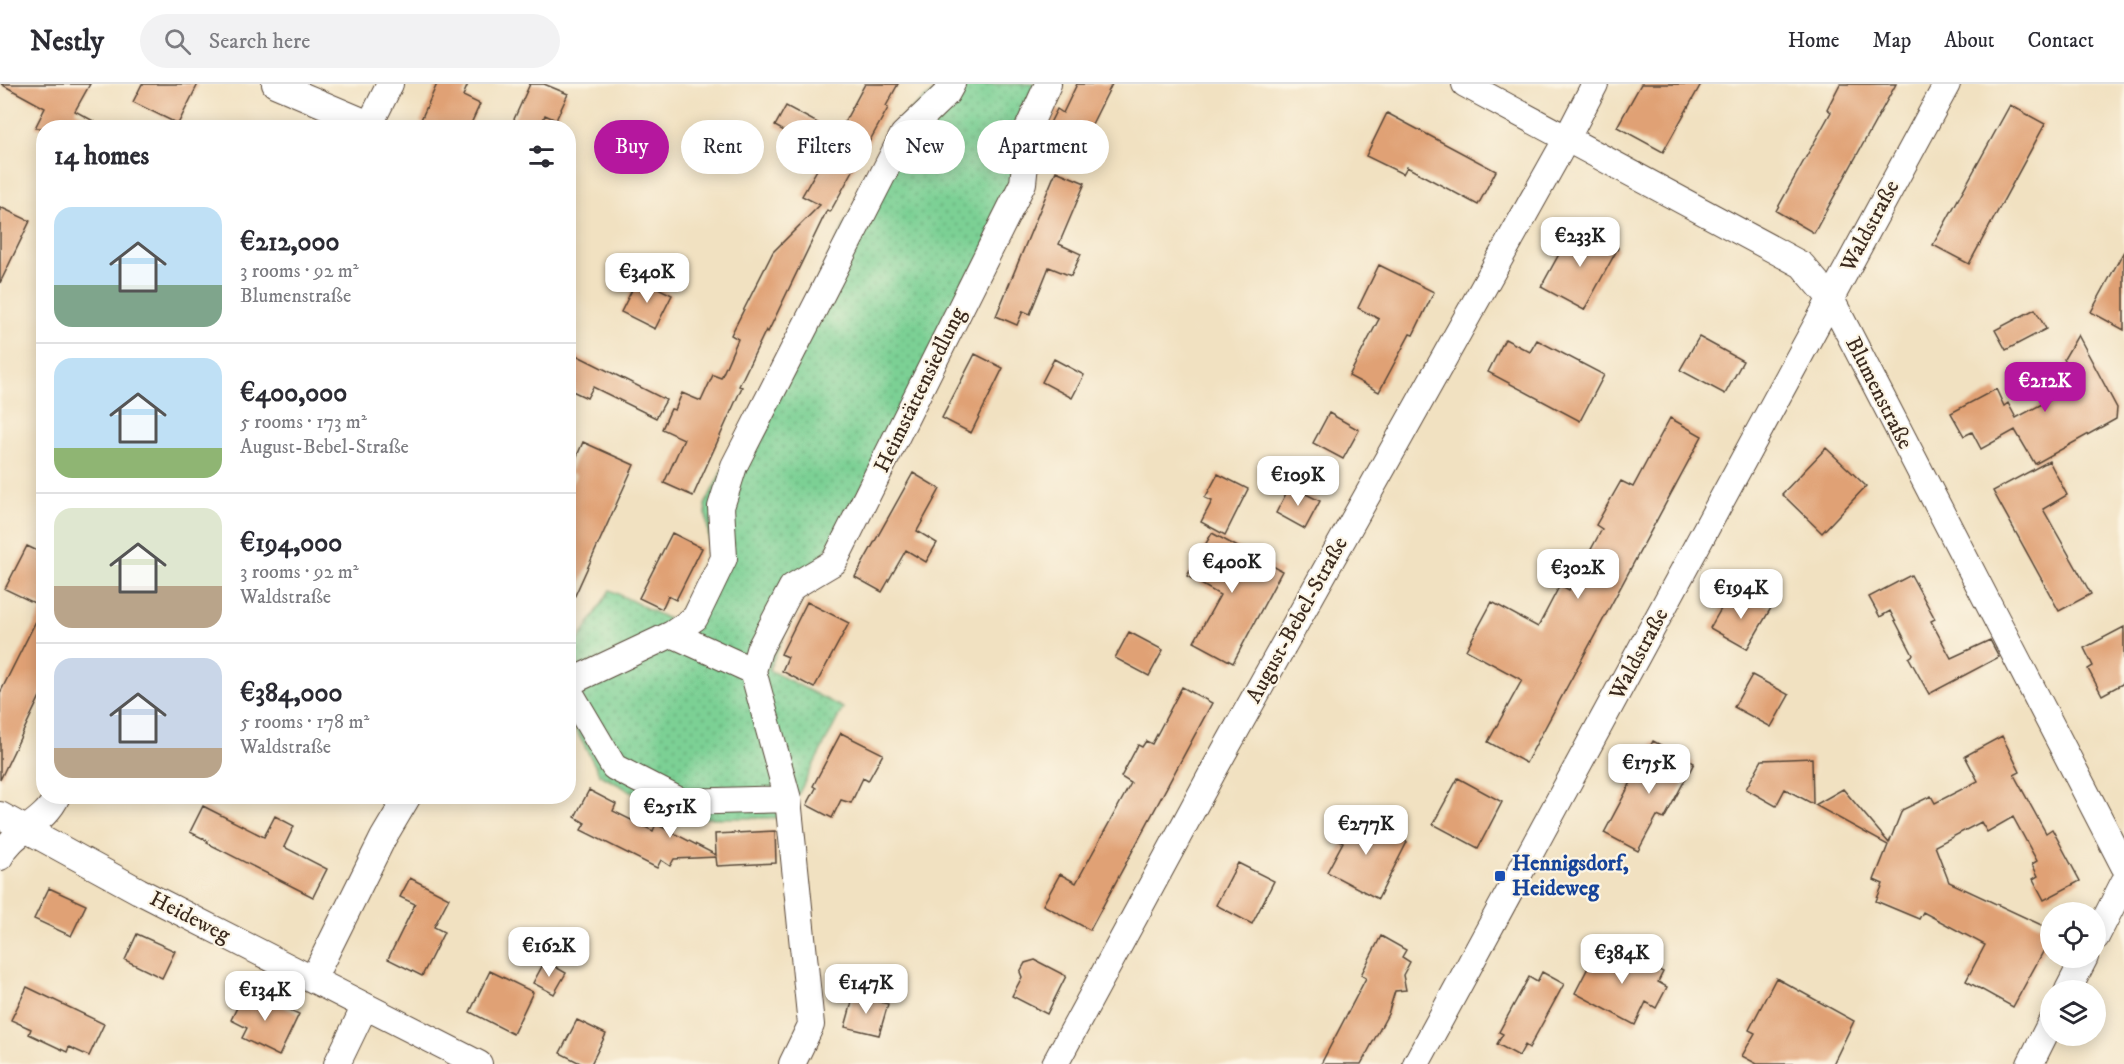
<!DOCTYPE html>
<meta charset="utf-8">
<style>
:root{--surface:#fff;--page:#f2f2f3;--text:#2b2b33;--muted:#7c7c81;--line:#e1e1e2;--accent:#b5179e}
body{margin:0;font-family:"IM FELL DW Pica",serif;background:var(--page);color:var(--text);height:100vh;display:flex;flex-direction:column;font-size:22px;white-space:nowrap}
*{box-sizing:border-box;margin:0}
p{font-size:20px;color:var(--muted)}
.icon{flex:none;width:33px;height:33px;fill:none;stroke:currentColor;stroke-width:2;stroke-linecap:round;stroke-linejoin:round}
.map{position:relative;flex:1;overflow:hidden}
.details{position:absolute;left:36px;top:36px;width:540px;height:684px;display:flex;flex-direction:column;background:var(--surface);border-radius:24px;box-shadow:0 3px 15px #0003}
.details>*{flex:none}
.guide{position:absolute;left:594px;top:36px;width:570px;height:54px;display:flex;gap:12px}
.tools{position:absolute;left:2040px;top:818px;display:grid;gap:12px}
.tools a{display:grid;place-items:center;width:66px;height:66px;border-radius:50%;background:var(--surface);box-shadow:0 3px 15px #0003;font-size:30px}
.price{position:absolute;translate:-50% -51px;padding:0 14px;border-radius:12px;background:#fff;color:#222;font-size:20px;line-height:39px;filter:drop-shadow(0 2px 3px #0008)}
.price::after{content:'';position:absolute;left:50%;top:36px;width:18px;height:14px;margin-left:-9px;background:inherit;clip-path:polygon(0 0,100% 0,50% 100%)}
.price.selected{background:var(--accent);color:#fff}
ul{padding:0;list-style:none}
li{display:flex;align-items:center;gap:18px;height:150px;padding:0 18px}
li+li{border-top:2px solid var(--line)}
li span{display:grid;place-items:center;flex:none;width:168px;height:120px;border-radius:18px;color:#555}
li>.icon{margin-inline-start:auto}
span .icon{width:72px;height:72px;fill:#fffc;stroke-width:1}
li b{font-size:26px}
h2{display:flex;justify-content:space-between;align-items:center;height:72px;padding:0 18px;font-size:26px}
.pill{padding:0 21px;border-radius:27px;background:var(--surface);box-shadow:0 3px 15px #0003;font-size:21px;line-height:54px}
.pill.selected{background:var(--accent);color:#fff}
header{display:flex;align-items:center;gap:36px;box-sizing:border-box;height:84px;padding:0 30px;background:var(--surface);border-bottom:2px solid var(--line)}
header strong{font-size:28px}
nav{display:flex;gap:33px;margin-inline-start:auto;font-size:21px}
.search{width:420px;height:54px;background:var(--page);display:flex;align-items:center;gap:15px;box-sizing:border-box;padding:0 21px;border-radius:33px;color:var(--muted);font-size:22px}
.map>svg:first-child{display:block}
.grass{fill:url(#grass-dots);stroke:#5b7d59;stroke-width:1.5}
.building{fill:#e0a175}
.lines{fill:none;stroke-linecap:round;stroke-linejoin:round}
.street-casing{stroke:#564536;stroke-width:28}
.street{stroke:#fff;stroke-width:26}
.transit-dot{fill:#1a4fb4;stroke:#fcf5e5;stroke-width:2}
.labels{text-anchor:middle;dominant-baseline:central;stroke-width:4.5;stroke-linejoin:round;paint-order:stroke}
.street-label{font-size:22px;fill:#3b2a1e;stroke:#fcf5e5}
.transit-label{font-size:22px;font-weight:bold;fill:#164399;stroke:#fcf5e5;text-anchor:start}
</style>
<header>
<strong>Nestly</strong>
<div class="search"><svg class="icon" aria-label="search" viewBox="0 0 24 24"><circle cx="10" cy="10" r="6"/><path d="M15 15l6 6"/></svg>Search here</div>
<nav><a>Home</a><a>Map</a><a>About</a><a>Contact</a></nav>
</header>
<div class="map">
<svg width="2124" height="980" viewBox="0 0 2124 980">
<defs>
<pattern id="grass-dots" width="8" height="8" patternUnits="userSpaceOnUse" patternTransform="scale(1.5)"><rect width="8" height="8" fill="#7bd094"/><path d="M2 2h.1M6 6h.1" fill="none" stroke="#66a978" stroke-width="1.8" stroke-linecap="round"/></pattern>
</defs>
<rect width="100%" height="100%" fill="#fcf5e5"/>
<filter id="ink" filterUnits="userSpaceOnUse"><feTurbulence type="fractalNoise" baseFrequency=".0167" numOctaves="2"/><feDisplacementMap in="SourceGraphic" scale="12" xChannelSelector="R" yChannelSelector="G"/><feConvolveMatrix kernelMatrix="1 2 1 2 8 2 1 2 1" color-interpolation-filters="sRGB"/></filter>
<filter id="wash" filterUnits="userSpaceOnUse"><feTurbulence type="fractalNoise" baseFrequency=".008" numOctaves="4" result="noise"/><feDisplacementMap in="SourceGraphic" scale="24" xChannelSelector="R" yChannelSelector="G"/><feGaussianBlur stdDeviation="1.35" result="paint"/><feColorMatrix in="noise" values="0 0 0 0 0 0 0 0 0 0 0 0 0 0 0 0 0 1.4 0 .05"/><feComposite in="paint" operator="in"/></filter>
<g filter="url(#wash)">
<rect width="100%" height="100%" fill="#f1e1c1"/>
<!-- grass -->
<path class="grass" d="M938,0h125l-28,57 -5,48 -229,406 -32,75 74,38 -57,110h-105l-81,-43 -31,-58 -1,-60 42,-67 64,32 37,-67 -6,-50 191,-383 39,-32z"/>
<g id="blocks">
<!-- building -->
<path class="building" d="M1,0h89l-15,27 31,17h-71l10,-20z
M142,0h56l-20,40 -45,-22z
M437,0h31l-5,12 17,8 -11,24h-36l-13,-6z
M530,0h14l24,10 -12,26 -11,-5 -5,13h-30z
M865,0h33l-12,22 2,2 -58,104 -3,-2 -59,122 -2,-2 -27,56 3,1 -49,109 -29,-13 20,-44 -22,-10 9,-20 4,1 7,-17 19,8 12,-26 8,3 17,-39 -7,-4 42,-83 47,-47 -18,-9 24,-42 -51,-28 11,-20 52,28z
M1077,0h35l-35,70 -34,-17 14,-28 6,4z
M1641,0h60l-38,68 -46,-25z
M1840,0h56l-82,149 -38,-22 55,-99 -4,-3z
M2010,21l35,19 -76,140 -36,-19z
M1387,29l109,58 -18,34 -71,-38 -4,7 -37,-18z
M1056,87l29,12 -26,61 22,10 -10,22 -22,-9 -19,47 -7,-3 -6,14 -21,-9z
M0,123l30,14 -30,62z
M1575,141l43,23 -34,62 -43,-23z
M2124,167v79l-33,-18z
M1379,181l55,27 -21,43 -3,-1 -31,58 -30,-16 30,-57 -21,-11z
M638,194l34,17 -17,34 -34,-17z
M2035,225l11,20 -40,21 -11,-20z
M2078,251l39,73 -1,11 -81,45 -20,-34 -34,19 -9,-17 -8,4 -13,-23 45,-24 8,17 4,-3 8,15 62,-33 -14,-26z
M1699,253l44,24 -18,33 -45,-24z
M1505,255l25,13 7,-12 67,35 -24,46 -92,-49z
M568,267l98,49 -10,18 -63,-31 -6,11 -19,-9z
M975,270l28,14 -32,65 -29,-15z
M1054,275l30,16 -12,23 -30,-16z
M1329,329l30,17 -16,29 -30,-16z
M1670,334l32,18 -176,327 -38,-21 34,-62 -56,-30 26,-48 46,25 22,-42 9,5 33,-61 -6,-4 25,-44 12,6z
M583,358l51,23 -66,146v-120l8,-16 -6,-3z
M1826,364l40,38 -44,47 -40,-39z
M2049,377l18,34 -24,14 48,85 -32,17 -66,-120z
M913,389l27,16 -23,42 20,12 -11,19 -20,-12 -24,42 -27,-15z
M1218,390l30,15 -23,46 -24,-13 11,-21 -7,-3z
M1290,402l30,15 -15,28 -29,-16z
M672,449l30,15 -26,52 -8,-4 -6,13 -23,-11z
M1212,449l70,38 -49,92 -39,-21 26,-47 -33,-19z
M27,462l17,8v134l-44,92v-87l43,-86 -38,-18z
M1911,491l24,44 -4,2 20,37 39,-18 9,17 -70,37 -20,-36 4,-3 -23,-44 -10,6 -11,-20z
M1729,511l14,8 5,-8 23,13 -24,41 -37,-21z
M807,518l42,21 -35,65 -32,-17 6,-14 -7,-3z
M2124,543v56l-22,12 -14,-26 5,-3 -9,-18z
M1129,548l34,18 -14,26 -34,-18z
M1752,591l37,20 -18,32 -37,-20z
M1182,603l30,16 -122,227 -47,-25 17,-31 16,9 55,-100 -10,-6 17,-32 4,2 4,-6 6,3z
M841,649l42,21 -15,27 -5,-3 -12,25 -10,-3 -9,18 -25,-13 9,-17 -3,-2z
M2002,652l18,36 -6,3 32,58 6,-4 28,52 -36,19 -11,-21 5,-3 -6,-12 5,-3 -24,-44 -26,15 -6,-10 -46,24 14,36 101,47v10l-37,68 -47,-26 19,-36 -62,-33 -4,7 -43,-18 7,-17 -9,-4 14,-35 -73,-40 28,-16 46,54 13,-33 29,-14 4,7 43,-22 -13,-25z
M1653,657l41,22 -30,56 -7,-3 -19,35 -34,-18z
M1812,674l1,46 -28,-15 -9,17 -30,-17 16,-29z
M1458,694l44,24 -24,46 -45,-24z
M589,706l27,14 -3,7 40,20 3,-7 60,31 -1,-21 60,-3 1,32 -59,3 -1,-9 -42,2 -4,7 -9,-6 -4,8 -76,-38 4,-7 -10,-6z
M203,722l61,31 11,-21 19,10 -10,21 43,22 -14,28 -106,-54 1,-2 -18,-9z
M1362,734l45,24 -29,57 -51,-27 16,-30 -7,-4 10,-19 11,6z
M1238,779l36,18 -22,43 -36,-19z
M410,794l39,20 -15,29 10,5 -22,44 -34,-17 27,-55 -15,-7z
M49,804l37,17 -15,31 -37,-17z
M137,850l38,17 -13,27 -37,-18z
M1381,852l25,14 -4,7 8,5 -7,13 3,15 -11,1 -7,23 -27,50h-40l45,-86 -5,-3z
M1614,862l49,26 -5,10 9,5 -11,21 -10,-6 -11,23 -60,-32 18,-35 11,6z
M1035,876l31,16 -19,38 -35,-18 10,-19 -2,-5 5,-9z
M545,877l21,12 -12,21 -21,-11z
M490,887l43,21 -20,42 -43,-22z
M1542,888l22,12 -35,64 -4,-3 -6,11 -22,-12 6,-10 -4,-2 30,-55 8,5z
M1776,894l78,43 -21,43h-76l-15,-8 13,-23 -6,-3z
M27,903l77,37 -15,32 -20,-9 -2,5 -38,-18 2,-5 -20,-9z
M246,905l53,25 -20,42 -37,-18 5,-10 -16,-8z
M854,911l34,9 -9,31 -34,-8z
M577,936l29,14 -15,30h-9l-22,-11z"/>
</g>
</g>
<g filter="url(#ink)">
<use href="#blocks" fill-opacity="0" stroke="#564536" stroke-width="1.5"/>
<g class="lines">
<defs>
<path id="street" d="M275,0l94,40
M1465,0l337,181 29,34 293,567
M368,44l22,-44
M672,550l81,37
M568,599l104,-49 23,-16 29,-60 -3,-51 13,-41 169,-331 44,-42 5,-9
M568,605l46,78 68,35 106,-3
M0,731l139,76 340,173
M0,773c12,-26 45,-33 57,-61
M2096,853l28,-55
M313,895l70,-141 25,-42
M2068,906l17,-33
M337,980l28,-58
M792,980l19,-39 -23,-226 -35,-128 6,-21 33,-63 42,-25 189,-379 6,-57 19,-42
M1055,980l161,-298 350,-626 29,-56
M1416,980l531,-980
M2030,980l20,-40"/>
</defs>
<!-- street casing -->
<use href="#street" class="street-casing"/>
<!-- street -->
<use href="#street" class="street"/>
</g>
</g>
<!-- markers -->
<rect class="transit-dot" x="1494" y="786" width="12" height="12" rx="3"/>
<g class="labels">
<!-- street labels -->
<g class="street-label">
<text transform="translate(1870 142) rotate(-62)">Waldstraße</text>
<text transform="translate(920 306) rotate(-64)">Heimstättensiedlung</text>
<text transform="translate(1879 309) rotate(63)">Blumenstraße</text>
<text transform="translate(1297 536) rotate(-61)">August-Bebel-Straße</text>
<text transform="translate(1639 570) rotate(-62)">Waldstraße</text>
<text transform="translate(190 833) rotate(27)">Heideweg</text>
</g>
<!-- transit labels -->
<g class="transit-label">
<text x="1512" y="779">Hennigsdorf,<tspan x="1512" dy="25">Heideweg</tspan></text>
</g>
</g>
</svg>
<div class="tools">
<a><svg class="icon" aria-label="locate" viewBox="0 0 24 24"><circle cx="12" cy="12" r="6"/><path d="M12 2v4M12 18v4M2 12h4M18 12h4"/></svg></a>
<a><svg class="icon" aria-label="layers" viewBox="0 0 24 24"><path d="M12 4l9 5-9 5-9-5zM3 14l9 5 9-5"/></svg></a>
</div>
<b class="price" style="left:1580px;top:184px">€233K</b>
<b class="price" style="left:647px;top:220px">€340K</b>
<b class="price selected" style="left:2045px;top:329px">€212K</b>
<b class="price" style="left:1298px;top:423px">€109K</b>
<b class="price" style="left:1232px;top:510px">€400K</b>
<b class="price" style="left:1578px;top:516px">€302K</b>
<b class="price" style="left:1741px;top:536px">€194K</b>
<b class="price" style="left:1649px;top:711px">€175K</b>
<b class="price" style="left:670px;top:755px">€251K</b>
<b class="price" style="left:1366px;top:772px">€277K</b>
<b class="price" style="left:549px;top:894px">€162K</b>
<b class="price" style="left:1622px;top:901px">€384K</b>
<b class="price" style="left:866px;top:931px">€147K</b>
<b class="price" style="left:265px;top:938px">€134K</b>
<div class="guide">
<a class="pill selected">Buy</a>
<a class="pill">Rent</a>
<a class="pill">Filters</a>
<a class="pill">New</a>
<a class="pill">Apartment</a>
</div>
<section class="details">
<h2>14 homes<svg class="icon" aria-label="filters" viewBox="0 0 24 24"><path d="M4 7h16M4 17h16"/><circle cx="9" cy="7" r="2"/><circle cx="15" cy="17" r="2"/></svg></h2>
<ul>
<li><span style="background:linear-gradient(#bfe0f5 65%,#7fa58c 0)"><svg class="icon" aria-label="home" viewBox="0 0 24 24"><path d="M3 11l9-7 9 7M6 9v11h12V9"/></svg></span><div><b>€212,000</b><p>3 rooms · 92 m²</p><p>Blumenstraße</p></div></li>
<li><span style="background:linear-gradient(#bfe0f5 75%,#8fb573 0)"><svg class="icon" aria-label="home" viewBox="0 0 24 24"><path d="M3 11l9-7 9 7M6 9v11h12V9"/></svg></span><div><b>€400,000</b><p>5 rooms · 173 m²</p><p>August-Bebel-Straße</p></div></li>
<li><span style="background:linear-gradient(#dfe7d0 65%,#b9a48a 0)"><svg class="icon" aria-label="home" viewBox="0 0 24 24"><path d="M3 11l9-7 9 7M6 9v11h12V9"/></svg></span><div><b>€194,000</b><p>3 rooms · 92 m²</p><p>Waldstraße</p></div></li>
<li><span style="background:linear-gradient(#c9d6e8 75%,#b9a48a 0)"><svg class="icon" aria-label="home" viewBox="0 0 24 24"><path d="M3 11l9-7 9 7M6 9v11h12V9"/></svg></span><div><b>€384,000</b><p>5 rooms · 178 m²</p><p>Waldstraße</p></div></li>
</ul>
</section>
</div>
